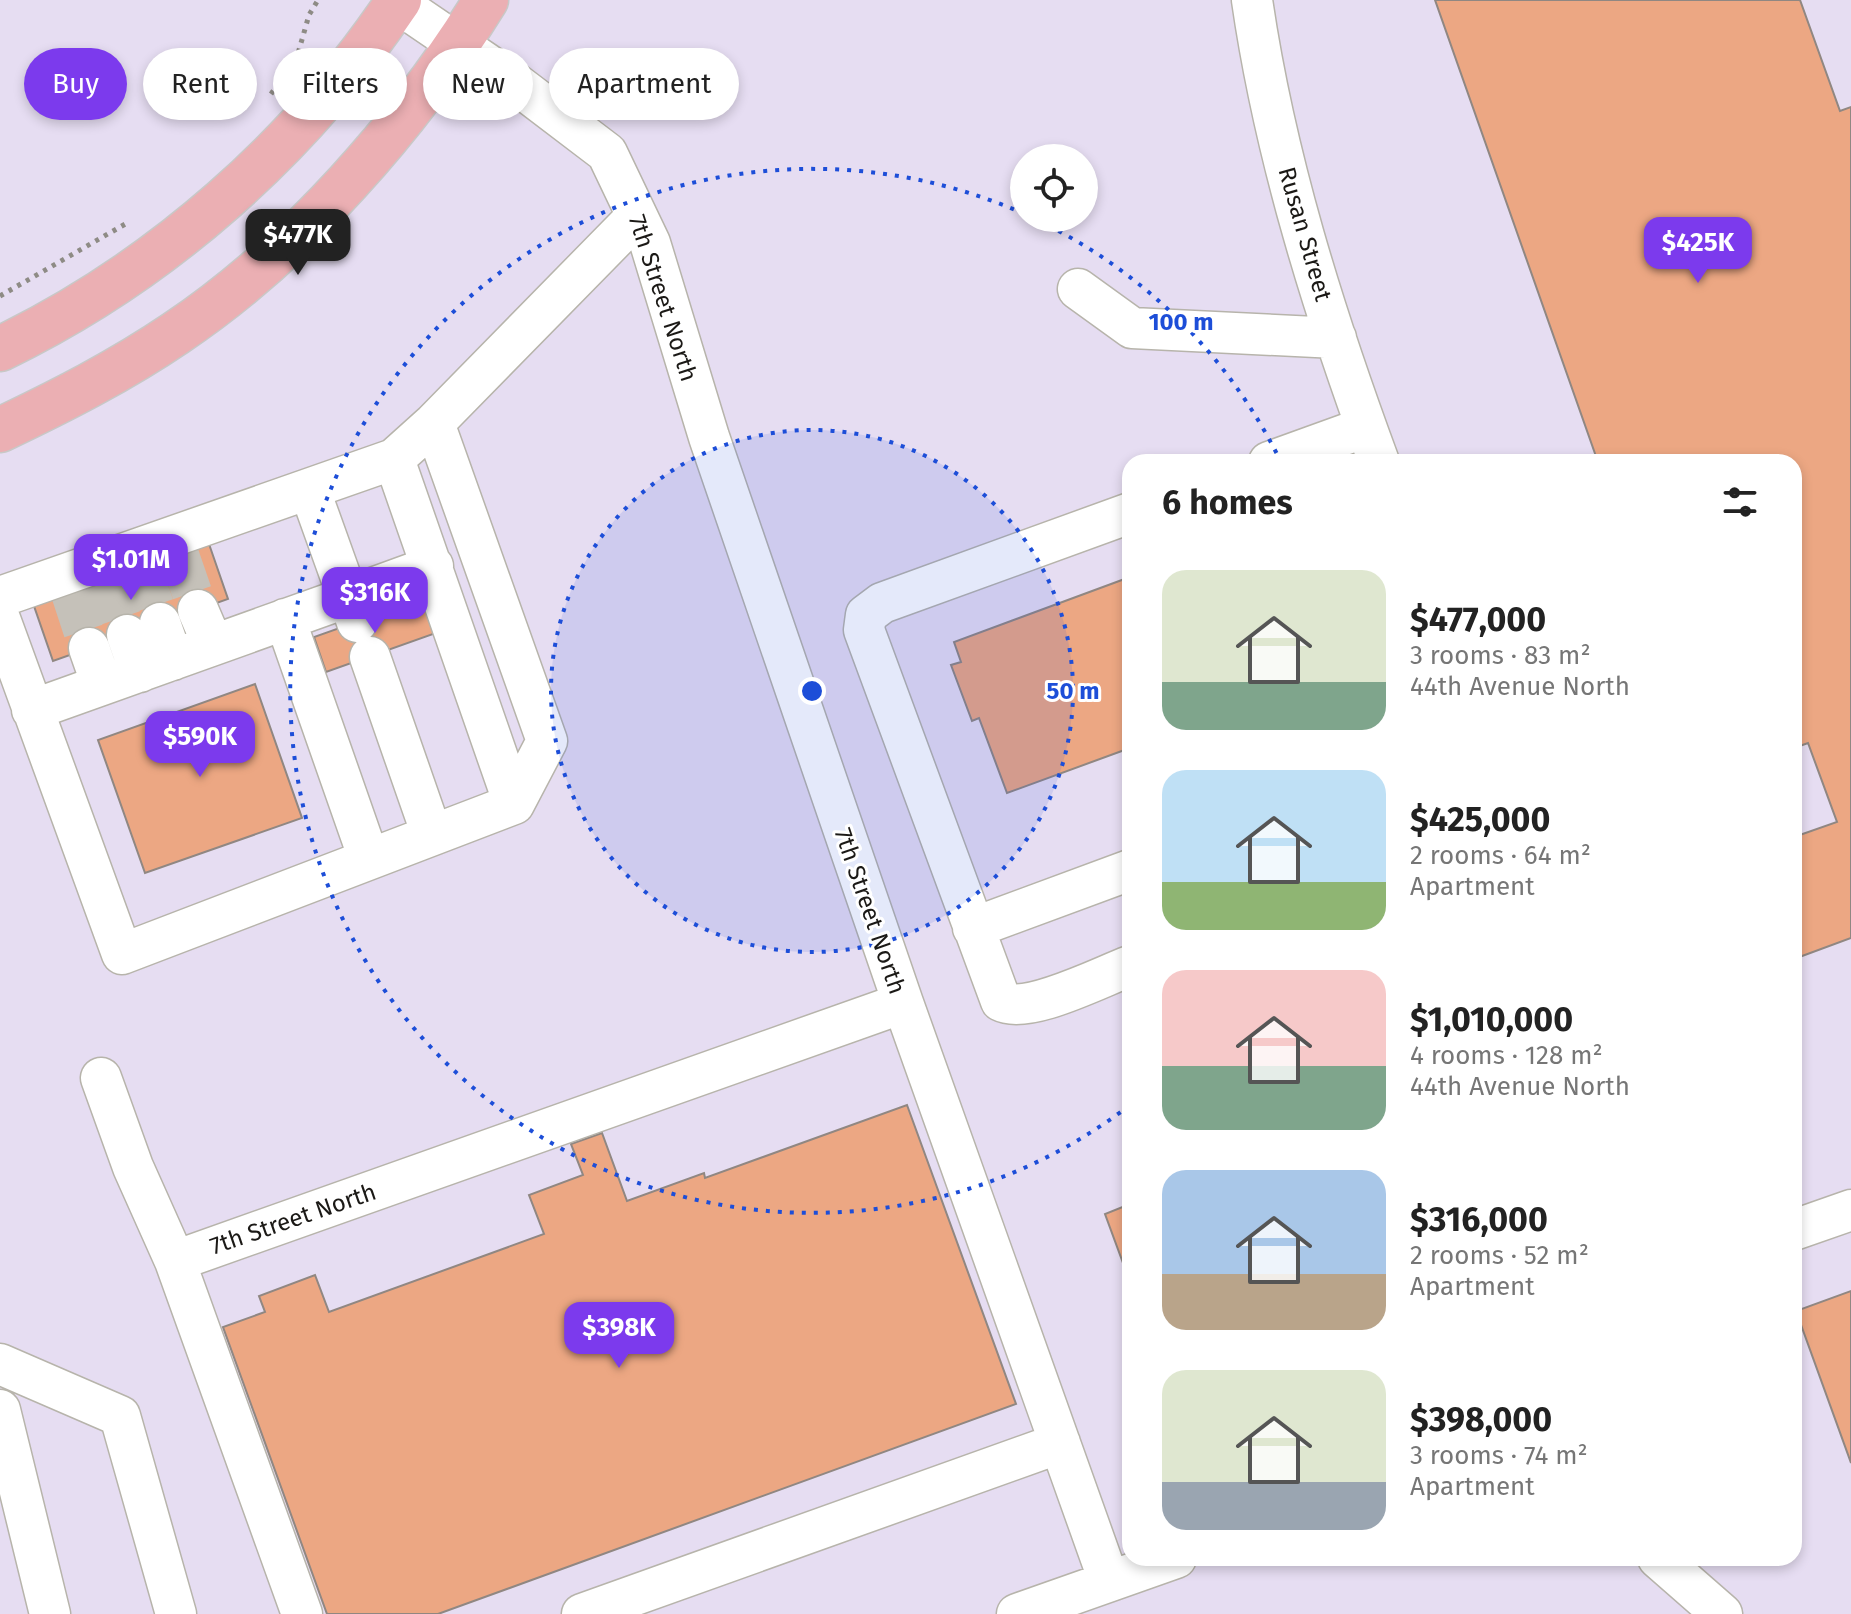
<!DOCTYPE html>
<meta charset="utf-8">
<style>
:root{--surface:#fff;--page:#f6f6f6;--text:#222;--muted:#767676;--accent:#7c3aed}
body{margin:0;font-family:"Fira Sans",sans-serif;background:var(--page);color:var(--text);height:100vh;display:flex;flex-direction:column;font-size:30px;white-space:nowrap}
*{box-sizing:border-box;margin:0}
p{font-size:26px;color:var(--muted)}
.icon{flex:none;width:44px;height:44px;fill:none;stroke:currentColor;stroke-width:2;stroke-linecap:round;stroke-linejoin:round}
.map{position:relative;flex:1;overflow:hidden}
.sheet{position:absolute;left:1122px;top:454px;width:680px;height:1112px;display:flex;flex-direction:column;background:var(--surface);border-radius:24px;box-shadow:0 4px 12px #0003}
.sheet>*{flex:none}
.guide{position:absolute;left:24px;top:48px;width:760px;height:72px;display:flex;gap:16px}
.controls{position:absolute;left:1010px;top:144px;display:grid;gap:16px}
.controls a{display:grid;place-items:center;width:88px;height:88px;border-radius:50%;background:var(--surface);box-shadow:0 4px 12px #0003;font-size:40px}
.price{position:absolute;translate:-50% -68px;padding:0 18px;border-radius:16px;background:var(--accent);color:#fff;font-size:26px;line-height:52px;filter:drop-shadow(0 2px 4px #0008)}
.price::after{content:'';position:absolute;left:50%;top:48px;width:24px;height:18px;margin-left:-12px;background:inherit;clip-path:polygon(0 0,100% 0,50% 100%)}
.price.on{background:#222;color:#fff}
ul{padding:0;list-style:none}
li{display:flex;align-items:center;gap:24px;height:200px;padding:0 40px}
li span{display:grid;place-items:center;flex:none;width:224px;height:160px;border-radius:24px;color:#555}
li>.icon{margin-inline-start:auto}
span .icon{width:96px;height:96px;fill:#fffc;stroke-width:1}
li b{font-size:34px}
h2{display:flex;justify-content:space-between;align-items:center;height:96px;padding:0 40px;font-size:34px}
.chip{padding:0 28px;border-radius:36px;background:var(--surface);box-shadow:0 4px 12px #0003;font-size:28px;line-height:72px}
.chip.on{background:var(--accent);color:#fff}
.map>svg:first-child{display:block}
.industrial{fill:#e6ddf2;fill-rule:evenodd}
.building{fill:#eca783;stroke:#908782;stroke-width:2}
.lines{fill:none;stroke-linecap:round;stroke-linejoin:round}
.minor-tunnel{stroke:#c5c1b9;stroke-width:40;stroke-dasharray:40 20;stroke-linecap:butt}
.minor-casing{stroke:#b7b4ab;stroke-width:43}
.major-casing{stroke:#c8c8c7;stroke-width:47}
.path{stroke:#8e8b85;stroke-width:5;stroke-dasharray:4 6;stroke-linecap:butt}
.minor{stroke:#fff;stroke-width:40}
.major{stroke:#ebafb3;stroke-width:44}
.ring{fill:none;stroke:#1d4ed8;stroke-width:4;stroke-dasharray:4 8}
.labels{text-anchor:middle;dominant-baseline:central;stroke-width:6;stroke-linejoin:round;paint-order:stroke}
.street-label{font-size:24px;fill:#1b1916;stroke:#fff}
.centre{fill:#1d4ed8;stroke:#fff;stroke-width:4}
.ring-label{font-size:24px;text-anchor:middle;font-weight:bold;fill:#1d4ed8;stroke:#fff;stroke-width:6;stroke-linejoin:round;paint-order:stroke}
</style>
<div class="map">
<svg width="1851" height="1614" viewBox="0 0 1851 1614">
<rect width="100%" height="100%" fill="#efebe2"/>
<!-- industrial -->
<path class="industrial" d="M0,0h1851v1614h-1851zM1024,158h60v60h-60zM1130,462h664v1096h-664z"/>
<!-- building -->
<path class="building" d="M1435,0h365l40,111 11,-4v831l-57,21v-122l43,-15 -29,-79 -14,5v-286h-196z
M209,544l19,55 -175,62 -19,-55z
M1130,577v171l-123,45 -28,-75 -7,3 -21,-56 10,-3 -7,-20z
M424,598l12,35 -110,39 -12,-35z
M255,684l47,134 -157,55 -47,-133z
M907,1105l109,299 -578,210h-111l-104,-287 42,-15 -6,-16 56,-21 14,37 215,-78 -15,-39 54,-20 -12,-31 31,-11 25,68 77,-28 1,5z
M1130,1204v78l-25,-68z
M1851,1291v172l-55,-152z"/>
<g class="lines">
<!-- minor-tunnel -->
<path class="minor-tunnel" d="M179,555l19,55
M141,568l19,55
M108,580l19,55
M71,593l18,55"/>
<defs>
<path id="minor" d="M1252,0c23,158 72,313 127,462
M1078,289l54,39 204,10
M434,423l113,318 -33,63
M1269,462l97,-35
M1130,513l-248,90 -16,12 -2,15 137,371c27,14 99,-24 129,-35
M0,597l394,-138 40,-36 203,-207
M198,610l15,35
M0,619l122,335 392,-150 -120,-345
M285,619l84,240
M357,622l-9,-25 85,-31
M160,623l13,37
M127,635l13,37
M89,648l13,37
M370,657l62,178
M32,710l316,-113 -38,-106
M973,928l157,-58
M903,1003l206,578
M101,1078l32,89 42,94 728,-258 -194,-566 -59,-194 -43,-90 -92,-70 -122,-83
M1794,1230l57,-20
M175,1261l127,353
M0,1364l120,52 56,198
M0,1410l50,204
M1658,1558l64,56
M582,1614l478,-171
M1017,1614l159,-56"/>
<path id="major" d="M0,349c161,-78 300,-201 399,-349
M0,430c61,-29 120,-59 176,-97 121,-81 234,-210 310,-333"/>
</defs>
<!-- minor casing -->
<use href="#minor" class="minor-casing"/>
<!-- major casing -->
<use href="#major" class="major-casing"/>
<!-- path -->
<path class="path" d="M271,94l26,-37 12,-42 9,-15
M0,296l127,-73"/>
<!-- minor -->
<use href="#minor" class="minor"/>
<!-- major -->
<use href="#major" class="major"/>
</g>
<!-- distance rings -->
<circle cx="812" cy="691" r="261" fill="#1d4ed8" fill-opacity=".12"/>
<g class="ring">
<circle cx="812" cy="691" r="261"/>
<path d="M1130 1105A522 522 0 1 1 1020 212M1037 220A522 522 0 0 1 1279 458"/>
</g>
<g class="labels">
<!-- street labels -->
<g class="street-label">
<text transform="translate(1305 234) rotate(74)">Rusan Street</text>
<text transform="translate(663 298) rotate(72)">7th Street North</text>
<text transform="translate(870 911) rotate(71)">7th Street North</text>
<text transform="translate(293 1219) rotate(-19)">7th Street North</text>
</g>
</g>
<circle cx="812" cy="691" r="12" class="centre"/>
<g class="ring-label">
<text x="1181" y="330">100 m</text>
<text x="1073" y="699">50 m</text>
</g>
</svg>
<div class="controls">
<a><svg class="icon" aria-label="locate" viewBox="0 0 24 24"><circle cx="12" cy="12" r="6"/><path d="M12 2v4M12 18v4M2 12h4M18 12h4"/></svg></a>
</div>
<b class="price on" style="left:298px;top:277px">$477K</b>
<b class="price" style="left:1698px;top:285px">$425K</b>
<b class="price" style="left:131px;top:602px">$1.01M</b>
<b class="price" style="left:375px;top:635px">$316K</b>
<b class="price" style="left:200px;top:779px">$590K</b>
<b class="price" style="left:619px;top:1370px">$398K</b>
<div class="guide">
<a class="chip on">Buy</a>
<a class="chip">Rent</a>
<a class="chip">Filters</a>
<a class="chip">New</a>
<a class="chip">Apartment</a>
</div>
<section class="sheet">
<h2>6 homes<svg class="icon" aria-label="filters" viewBox="0 0 24 24"><path d="M4 7h16M4 17h16"/><circle cx="9" cy="7" r="2"/><circle cx="15" cy="17" r="2"/></svg></h2>
<ul>
<li><span style="background:linear-gradient(#dfe7d0 70%,#7fa58c 0)"><svg class="icon" aria-label="home" viewBox="0 0 24 24"><path d="M3 11l9-7 9 7M6 9v11h12V9"/></svg></span><div><b>$477,000</b><p>3 rooms · 83 m²</p><p>44th Avenue North</p></div></li>
<li><span style="background:linear-gradient(#bfe0f5 70%,#8fb573 0)"><svg class="icon" aria-label="home" viewBox="0 0 24 24"><path d="M3 11l9-7 9 7M6 9v11h12V9"/></svg></span><div><b>$425,000</b><p>2 rooms · 64 m²</p><p>Apartment</p></div></li>
<li><span style="background:linear-gradient(#f6c9c9 60%,#7fa58c 0)"><svg class="icon" aria-label="home" viewBox="0 0 24 24"><path d="M3 11l9-7 9 7M6 9v11h12V9"/></svg></span><div><b>$1,010,000</b><p>4 rooms · 128 m²</p><p>44th Avenue North</p></div></li>
<li><span style="background:linear-gradient(#a9c7e8 65%,#b9a48a 0)"><svg class="icon" aria-label="home" viewBox="0 0 24 24"><path d="M3 11l9-7 9 7M6 9v11h12V9"/></svg></span><div><b>$316,000</b><p>2 rooms · 52 m²</p><p>Apartment</p></div></li>
<li><span style="background:linear-gradient(#dfe7d0 70%,#9aa5b1 0)"><svg class="icon" aria-label="home" viewBox="0 0 24 24"><path d="M3 11l9-7 9 7M6 9v11h12V9"/></svg></span><div><b>$398,000</b><p>3 rooms · 74 m²</p><p>Apartment</p></div></li>
</ul>
</section>
</div>
